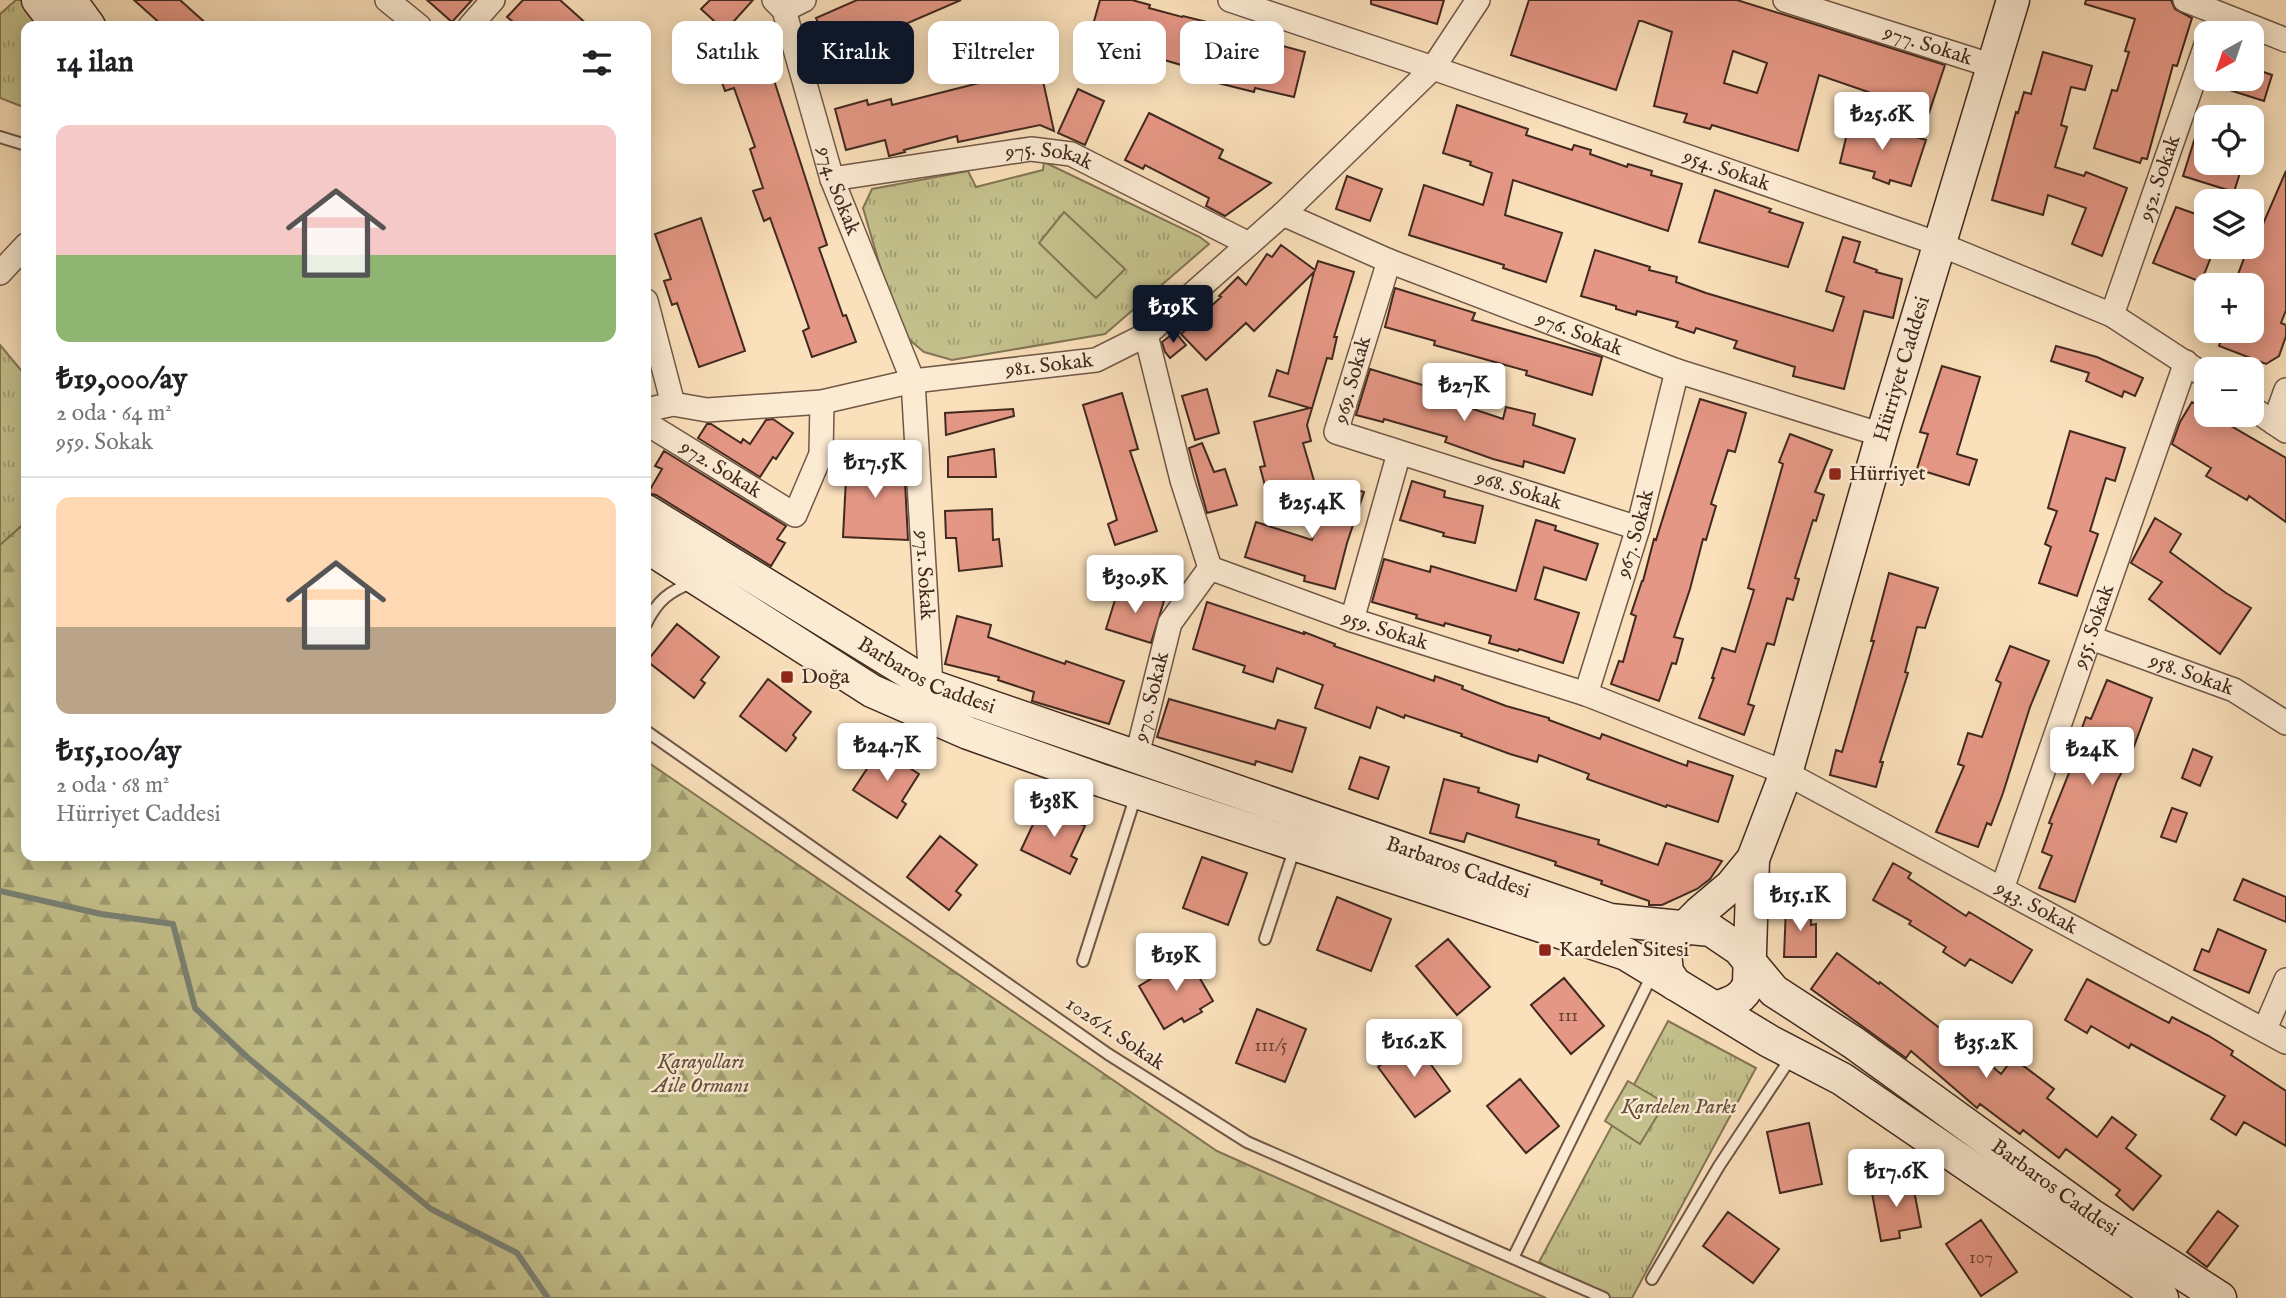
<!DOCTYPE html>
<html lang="tr">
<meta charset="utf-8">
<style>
:root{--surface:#fff;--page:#f6f6f6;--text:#202124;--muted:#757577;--line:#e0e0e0;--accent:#111827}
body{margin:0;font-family:"IM FELL English",serif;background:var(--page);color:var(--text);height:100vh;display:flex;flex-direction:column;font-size:26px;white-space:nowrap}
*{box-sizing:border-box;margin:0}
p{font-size:23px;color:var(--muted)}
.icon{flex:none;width:38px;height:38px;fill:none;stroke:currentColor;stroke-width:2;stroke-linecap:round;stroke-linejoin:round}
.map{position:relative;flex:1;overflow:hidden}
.sheet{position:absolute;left:21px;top:21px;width:630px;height:840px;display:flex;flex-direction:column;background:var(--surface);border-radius:14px;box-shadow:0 4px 18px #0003}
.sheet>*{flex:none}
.banner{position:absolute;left:672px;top:21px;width:665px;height:63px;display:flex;gap:14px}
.needle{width:46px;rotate:220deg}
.buttons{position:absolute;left:2194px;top:21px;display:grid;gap:14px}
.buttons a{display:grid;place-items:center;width:70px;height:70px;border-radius:14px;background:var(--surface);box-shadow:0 4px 18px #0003;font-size:35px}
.price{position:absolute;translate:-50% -60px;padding:0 16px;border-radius:7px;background:#fff;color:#222;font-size:23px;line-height:46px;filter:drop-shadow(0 2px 4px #0008)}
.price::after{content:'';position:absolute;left:50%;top:42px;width:21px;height:16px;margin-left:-10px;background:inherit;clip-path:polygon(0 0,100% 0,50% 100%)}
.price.active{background:var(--accent);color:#fff}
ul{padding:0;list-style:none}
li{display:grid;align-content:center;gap:14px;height:371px;padding:0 35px}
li+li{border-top:2px solid var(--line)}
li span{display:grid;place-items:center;height:217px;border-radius:14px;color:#555}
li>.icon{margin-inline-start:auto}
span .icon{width:126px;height:126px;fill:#fffc;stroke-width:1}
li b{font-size:30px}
h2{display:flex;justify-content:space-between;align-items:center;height:84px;padding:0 35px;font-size:30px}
.chip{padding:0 24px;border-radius:14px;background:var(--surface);box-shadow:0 4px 18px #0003;font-size:24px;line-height:63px}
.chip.active{background:var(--accent);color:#fff}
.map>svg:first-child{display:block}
.grass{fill:url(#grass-tufts);stroke:#837556;stroke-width:2}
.forest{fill:url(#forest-firs);stroke:#837556;stroke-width:2}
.pitch{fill:#c4c18c;stroke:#837556;stroke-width:2}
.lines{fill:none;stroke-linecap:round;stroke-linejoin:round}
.stream{stroke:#798275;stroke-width:6}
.building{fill:#e59785;stroke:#42291f;stroke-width:2;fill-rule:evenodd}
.lane-casing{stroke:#705746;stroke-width:14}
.street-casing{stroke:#705746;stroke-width:26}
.secondary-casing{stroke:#42291f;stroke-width:35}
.lane{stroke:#fcebd3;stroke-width:10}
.street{stroke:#fcebd3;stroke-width:23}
.secondary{stroke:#fcebd3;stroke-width:32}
.poi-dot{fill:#8f2418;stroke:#fcebd3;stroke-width:2.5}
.labels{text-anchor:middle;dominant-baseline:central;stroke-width:5;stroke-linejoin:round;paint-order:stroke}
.number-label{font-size:18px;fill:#6b4438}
.street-label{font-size:21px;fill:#42291f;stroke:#fcebd3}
.poi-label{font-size:21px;fill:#42291f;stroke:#fcebd3;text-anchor:start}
.park-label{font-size:21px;font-style:italic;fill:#624f3a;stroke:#fcebd3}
</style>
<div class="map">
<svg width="2286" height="1298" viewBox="0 0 2286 1298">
<defs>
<pattern id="grass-tufts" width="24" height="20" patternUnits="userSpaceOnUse" patternTransform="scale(1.75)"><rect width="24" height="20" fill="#c4c18c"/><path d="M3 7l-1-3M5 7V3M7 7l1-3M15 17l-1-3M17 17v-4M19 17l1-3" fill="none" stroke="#a19d72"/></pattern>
<pattern id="forest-firs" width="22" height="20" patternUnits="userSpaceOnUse" patternTransform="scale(1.75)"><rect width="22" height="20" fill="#c4c18c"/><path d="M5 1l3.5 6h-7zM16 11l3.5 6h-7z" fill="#a19d72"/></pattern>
</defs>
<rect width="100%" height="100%" fill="#fae0bb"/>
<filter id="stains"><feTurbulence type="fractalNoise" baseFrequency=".00286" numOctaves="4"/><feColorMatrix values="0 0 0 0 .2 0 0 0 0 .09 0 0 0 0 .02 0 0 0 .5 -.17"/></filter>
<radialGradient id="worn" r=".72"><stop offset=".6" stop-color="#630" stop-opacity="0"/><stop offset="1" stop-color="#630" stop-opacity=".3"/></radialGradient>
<!-- grass -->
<path class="grass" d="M16,0h13l21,26h-24v82l-26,-10v-84z
M1044,162l156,75 9,7 -104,90 -153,26 -28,-8 -25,-21 -36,-123 9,-19 96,-18 8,16 67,-17z
M0,345l26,31v146l-26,23z
M1668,1021l88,47 -124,230h-27l-66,-36z"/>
<!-- forest -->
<path class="forest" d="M26,522v334h620v-95l571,390 329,147h-1546v-753z"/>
<!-- pitch -->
<path class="pitch" d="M1064,212l61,57 -29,29 -57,-55z
M1628,1081l37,22 -25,41 -35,-23z"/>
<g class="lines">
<!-- stream -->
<path class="stream" d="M0,891l101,23 72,10 22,84 52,49 184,152 86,44 31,45"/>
</g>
<!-- building -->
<path class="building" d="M134,0h46l29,26h-46z
M427,0h45l-20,22z
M523,0h37l29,26h-71l-11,-9z
M710,0h43l-28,31 -24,-22z
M857,0h104l-88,38 2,4 -41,18 -18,-42z
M1100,0h32l18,5 -1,3 33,9 1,-1 28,7 -1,3 95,26 -11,45 -39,-9 -1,4 -44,-11 2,-7 -99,-29 2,-6 -24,-7z
M1371,0h73l-7,24 -66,-20z
M1529,0h208l208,65 -16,48 -110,-38 -21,76 -86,-26 -2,4 -26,-7 3,-8 -33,-8 18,-74 -30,-11h-3l-23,69 -105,-35zM1733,51l34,12 -10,30 -33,-10z
M2086,0h85l4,9 17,9 -15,48 -4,-1 -26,94 -5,-1 -2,5 -46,-15 18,-58 5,1 12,-39 -4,-1 10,-32 -50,-15z
M768,44l10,28 -6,2 55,171 -8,3 24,68 3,-1 10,27 -44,15 -9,-26 6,-3 -16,-46 -23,-64 -6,3 -11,-30 10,-3 -13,-39 5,-2 -21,-59 -9,3 -10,-29z
M2043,52l49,14 -7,24 -14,-3 -10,38 6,2 -12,40 29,9 2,-4 41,16 -25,68 -30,-12 14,-36 -38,-13 -5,20 -51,-15 24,-88 2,1 6,-21 7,2z
M2252,68l20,7 -8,26 -57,-18 2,-4h43z
M1041,72l13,59 -14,-6 -82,17 -1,-6 -53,14 1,2 -16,4 -4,-16 -39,10 -11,-41 32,-9 1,5 23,-6 1,6 103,-26 1,3z
M1078,89l26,12 -19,44 -27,-12z
M1457,105l71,24 -2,6 46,15 2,-5 17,5 -1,4 37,13 1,-3 24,7 -1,4 31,9 -14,47 -155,-51 -8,35 57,18 -16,49 -43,-14 1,-3 -95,-30 15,-50 59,20 9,-32 -22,-8 1,-3 -28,-9z
M2203,112l4,1v50h36l-9,29 -51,-16z
M1149,113l74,37 -4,8 52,25 -46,33 -19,-10 3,-8 -64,-33 -2,4 -18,-9z
M1851,117l75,23 -15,46 -21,-6 -1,4 -16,-6 2,-6 -35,-9z
M2286,171v139l-5,13 5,2v11l-7,20 -13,8 -47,-18 5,-15h28v-46h-18l12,-32 4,1z
M1347,176l35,13 -12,32 -34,-12z
M1715,190l56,19 -2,3 34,11 -15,44 -89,-25z
M2176,207l31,11v29h8l-14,35 -48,-19z
M701,218l44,133 -46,16 -22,-64 -5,2 -8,-24 7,-2 -16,-45z
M1843,237l17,5 -6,20 23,8 -1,2 26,7 -9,39 -29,-7 -20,78 -51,-13 2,-9 -61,-19 3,-7 -41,-13 -2,5 -18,-6 2,-5 -41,-11 -1,4 -20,-6v-3l-35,-10 14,-46 55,17 -1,3 28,7 -1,5 30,11 127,38 11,-34 -18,-6z
M1281,245l34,25 3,-9 36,11 -20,65h3l-5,22 -5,-1 -20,67 4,16 -8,2 12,41 -47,13 -8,-30 5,-1 -11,-44 56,-14 -41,-12 8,-26 11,4 26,-102 -60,59 -8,-8 -40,37 -25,-26 40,-37 -2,-1 19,-19 8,8 21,-31 5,3z
M1395,288l80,25 -3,7 130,37 -10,38 -66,-20 1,-4 -93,-26 1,-4 -50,-14z
M1175,332l11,13 -16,13 -5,-6 -3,-10z
M2056,346l41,11 46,21 -8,18 -11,-5 -2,6 -36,-16 3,-8 -38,-12z
M1942,366l38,11 -23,77 20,6 -8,25 -52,-16 11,-35 -8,-2z
M1370,369l85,26 -3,7 51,17 3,-12 29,7 -2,11 42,14 -11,34 -40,-12 -1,6 -30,-8 -48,-17 2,-5 -63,-18 -1,3 -27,-7z
M1207,389l12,44 -24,7 -13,-44z
M1122,393l16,56 -8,2 27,80 -42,14 -7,-21 9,-4 -34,-115z
M1700,399l46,14 -11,39 -7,-2 -17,54 5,2 -10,34 -3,-1 -13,50 -16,48 9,2 -7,25 -4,-1 -13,38 -48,-17 8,-23 4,1 13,-46 -5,-2 11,-33h1l11,-42 2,1z
M2192,402l15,9v4h5l74,43v64l-37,-26 -2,4 -41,-24 5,-8 -39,-24 8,-22z
M1013,409l1,7 -68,19 -1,-22z
M773,419l20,14 -17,26 -3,-2 -13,20 -62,-39 9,-14h4l30,19 2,-4 7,5 16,-24z
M2070,431l55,17 -10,33 -9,-3 -16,53 8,3 -21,62 -38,-13 12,-36 -6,-3 12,-33 -9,-3z
M1790,434l42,16 -17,42 9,3 -8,26 -3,-1 -18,58 4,1 -6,21 -6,-2 -13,47 -7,-2 -19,61 6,2 -10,29 -45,-17 15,-40h-2l10,-30 13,4 19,-62 -6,-2 35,-124 -4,-2z
M1202,443l12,29 11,-3 12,36 -30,8 -18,-65z
M994,449l2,28h-48v-20z
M664,451l122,75 -9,13 8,4 -14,23 -115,-71 -8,-2 14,-24 -7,-3z
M847,459l57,3 4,78 -65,-3z
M1332,481l32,11 -17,51 -12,46 -31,-8 1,-5 -60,-19 11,-35 56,18z
M1412,481l33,10 -1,6 39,9 -8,37 -32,-7 1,-3 -44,-13z
M992,509l1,31 6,-1 3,27 -43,5 -3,-33h-10l-1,-27z
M2155,518l26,16 -11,18 56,41 25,15 -31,46 -71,-55 13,-17 -31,-19z
M1536,520l20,6 -1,4 43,14 -12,36 -42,-13 -9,32 44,14 -16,50 -44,-14 -1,2 -29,-8 2,-7 -46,-13 -1,3 -28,-8 1,-3 -45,-13 12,-43 46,13 1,-6 85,25z
M1889,573l49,15 -13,40 -8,-1 -12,45 3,1 -28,89h3l-7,25 -46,-12 6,-25 6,2 32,-111h-3z
M1119,587l45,14 -13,42 -45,-14z
M1207,602l97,32v-2l31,12 -1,2 100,35 1,-5 28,10 -1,3 44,17 43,12v2l51,19 2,-5 85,32 1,-5 45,15 -15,46 -51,-17 -1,2 -79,-28 2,-5 -50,-19 -2,7 -27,-8 -49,-18 1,-2 -57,-19 -1,3 -27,-11 -7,21 -55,-20 8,-23 -46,-17 -4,14 -30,-10 2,-6 -52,-17z
M957,616l34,9 -3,12 77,27 1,-3 58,20 -15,43 -77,-23 2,-9 -36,-12 1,-3 -54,-13z
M677,624l42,33 -18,23 4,3 -11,15 -47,-37z
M2010,646l39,15 -19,46 -27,86 -12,32 -4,-2 -9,24 -42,-15 28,-66 -6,-2 10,-31 14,4 19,-54 -5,-3z
M768,679l43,33 -18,23 3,3 -10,13 -46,-35z
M2107,680l45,18 -22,59 -13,24 -42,121 -36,-14 13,-32 -10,-4 10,-28 -3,-1 34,-85 -4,-2 7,-19 5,2z
M1169,699l106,30 3,-9 28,8 -14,44 -36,-11 -1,4 -98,-28z
M880,749l39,25 -17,27 4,3 -9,14 -44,-28z
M2193,749l19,8 -12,29 -18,-8z
M1360,757l29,10 -11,32 -29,-10z
M1444,779l35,9 -1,4 41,13 -3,12 83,23 -1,4 60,21 8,-22 56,18 -12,18 -13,10 -35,16h-13v-4l-48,-17 1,-3 -47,-16 1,-3 -89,-29 -3,9 -34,-9z
M1042,805l43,21 -14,30 6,3 -7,15 -49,-24z
M2172,808l15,5 -11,29 -15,-5z
M940,836l37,29 -21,26 5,4 -12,15 -42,-33z
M1202,857l45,16 -19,52 -45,-17z
M1893,863l18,10 -3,5 58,38 3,-4 63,38 -20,33 -42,-24 -5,7 -22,-14 3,-5 -37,-23 2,-3 -38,-21z
M2243,879l43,18v25l-52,-22z
M1337,897l54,22 -20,52 -54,-21z
M1786,907l25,1v17l5,-1v33h-32z
M2218,929l48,21 -17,43 -55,-23 8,-21 7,3z
M1448,939l42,48 -33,28 -41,-49z
M1837,953l42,31 1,-2 70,54 3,-3 48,41 12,-16 41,31 -7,9 50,39 15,-20 24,18 -10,13 35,28 -28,34 -17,-15 4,-5 -54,-41 -7,9 -36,-28 -3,4 -40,-30 -3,4 -66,-57 -5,7 -95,-69z
M1188,958l25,43 -13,8 2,3 -18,10 -2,-4 -18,11 -25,-43 20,-12 -2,-4 15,-8 2,4z
M1564,978l40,48 -33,28 -40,-49z
M2087,979l82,44 3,-6 37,19 24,15 -2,4 55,36v55l-42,-24 -8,13 -25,-16 14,-23 -94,-52 -2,4 -38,-22 -4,7 -22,-13z
M1257,1009l49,20 -21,53 -49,-19z
M1414,1041l36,50 -35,26 -37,-50z
M1520,1079l39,47 -33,27 -39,-47z
M1809,1123l13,61 -42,9 -13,-61z
M1912,1180l9,47 -22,4 1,7 -19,3 -10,-53z
M2218,1211l20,15 -31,41 -20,-15z
M1728,1212l51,37 -26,34 -50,-37z
M1981,1220l36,52 -36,24 -35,-52z"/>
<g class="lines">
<defs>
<path id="lane" d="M0,137l26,8
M646,624c11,-23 23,-33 48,-42
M646,731l462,323 139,88 357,156
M1265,939l30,-92
M1083,961l53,-166
M1513,1258l139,-283
M1652,1279l67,-113 73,-110"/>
<g id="street">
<path d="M387,0l32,26"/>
<path id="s1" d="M774,0l10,10 48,169 81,202 18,305"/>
<path id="s2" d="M1230,0l203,68 506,176 173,71 95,62"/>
<path id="s3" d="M1785,0l208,66"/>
<path d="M2185,0l101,40"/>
<path d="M784,10l20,-10"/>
<path d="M470,26l23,-26"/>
<path id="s4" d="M832,179l199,-30 40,5 178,90"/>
<path id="s5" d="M1283,214l106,47 288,110 205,64"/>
<path id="s6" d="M1389,261l-53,171 302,96"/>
<path d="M0,273l26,-28"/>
<path d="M646,301l27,103"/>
<path id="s7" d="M2112,315l95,-273"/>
<path d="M1146,335l36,145 28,88"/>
<path d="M2252,408l34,23"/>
<path id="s8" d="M646,410l27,-6 34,6 115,-8 91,-21 183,-21 50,-25 137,-121 150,-146 45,-68"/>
<path id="s9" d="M646,423l149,92 26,-61 1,-52"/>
<path d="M2274,423l12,-33"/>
<path id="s10" d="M1210,568l142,52 234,74 200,79 500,269"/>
<path d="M1352,620l47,-167"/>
<path id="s11" d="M2091,638l143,52 52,33"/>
<path id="s12" d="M1586,694l52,-166 39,-157"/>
<path id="s13" d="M1137,755l33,-132 40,-55"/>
<path id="s14" d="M2002,889l184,-527"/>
<path d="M2265,1029l21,-49"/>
</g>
<g id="secondary">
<path d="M38,0l20,26"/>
<path d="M70,0l19,26"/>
<path id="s15" d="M646,511l285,175 679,234 101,10 28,19 35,42 80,52 237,172 129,83"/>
<path d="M646,546l226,145 96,42 135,48 523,173 143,87 73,38 320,219"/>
<path id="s16" d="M1675,984l-8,-12 -2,-19 3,-9 31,-31 32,-27 22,-27 33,-86 96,-338 131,-435"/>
<path d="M1715,1008c16,-5 29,-9 34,-25l4,-124"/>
</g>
</defs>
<!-- lane casing -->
<use href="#lane" class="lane-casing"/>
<!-- street casing -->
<use href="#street" class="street-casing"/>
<!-- secondary casing -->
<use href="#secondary" class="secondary-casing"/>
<!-- lane -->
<use href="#lane" class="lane"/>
<!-- street -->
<use href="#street" class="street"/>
<!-- secondary -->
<use href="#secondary" class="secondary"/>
</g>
<!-- markers -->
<g class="poi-dot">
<rect x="1828" y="467" width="14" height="14" rx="3.5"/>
<rect x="780" y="670" width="14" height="14" rx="3.5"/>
<rect x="1538" y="943" width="14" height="14" rx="3.5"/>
</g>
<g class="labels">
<!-- number labels -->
<g class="number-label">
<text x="1568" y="1016">111</text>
<text x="1271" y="1046">111/5</text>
<text x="1981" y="1258">107</text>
</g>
<!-- street labels -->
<g class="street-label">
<text stroke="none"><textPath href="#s3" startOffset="150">977. Sokak</textPath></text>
<text stroke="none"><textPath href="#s4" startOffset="220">975. Sokak</textPath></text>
<text stroke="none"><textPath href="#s2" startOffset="525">954. Sokak</textPath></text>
<text stroke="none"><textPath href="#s7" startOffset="145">952. Sokak</textPath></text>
<text stroke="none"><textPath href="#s1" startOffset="203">974. Sokak</textPath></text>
<text stroke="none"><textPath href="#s5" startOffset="320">976. Sokak</textPath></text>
<text stroke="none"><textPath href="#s8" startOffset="408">981. Sokak</textPath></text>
<text stroke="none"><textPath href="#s16" startOffset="676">Hürriyet Caddesi</textPath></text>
<text transform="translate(1353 380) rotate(-74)">969. Sokak</text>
<text stroke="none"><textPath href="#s9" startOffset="88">972. Sokak</textPath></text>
<text stroke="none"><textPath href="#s6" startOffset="371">968. Sokak</textPath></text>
<text stroke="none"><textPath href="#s12" startOffset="168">967. Sokak</textPath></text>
<text stroke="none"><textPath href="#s1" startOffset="602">971. Sokak</textPath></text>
<text stroke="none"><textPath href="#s14" startOffset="278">955. Sokak</textPath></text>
<text stroke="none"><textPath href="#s10" startOffset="186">959. Sokak</textPath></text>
<text stroke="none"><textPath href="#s15" startOffset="326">Barbaros Caddesi</textPath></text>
<text stroke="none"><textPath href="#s11" startOffset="107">958. Sokak</textPath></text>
<text stroke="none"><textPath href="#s13" startOffset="60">970. Sokak</textPath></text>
<text stroke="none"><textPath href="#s15" startOffset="892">Barbaros Caddesi</textPath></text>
<text stroke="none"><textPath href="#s10" startOffset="896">943. Sokak</textPath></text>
<text transform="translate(1115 1034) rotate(34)">1026/1. Sokak</text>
<text stroke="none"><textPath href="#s15" startOffset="1586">Barbaros Caddesi</textPath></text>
</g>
<!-- poi labels -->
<g class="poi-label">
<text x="1849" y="474">Hürriyet</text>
<text x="801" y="677">Doğa</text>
<text x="1559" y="950">Kardelen Sitesi</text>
</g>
<!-- park labels -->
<g class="park-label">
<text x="701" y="1062">Karayolları<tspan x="701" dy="24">Aile Ormanı</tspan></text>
<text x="1679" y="1107">Kardelen Parkı</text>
</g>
</g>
<rect width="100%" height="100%" filter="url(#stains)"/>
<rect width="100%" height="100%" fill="url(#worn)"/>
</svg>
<div class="buttons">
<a><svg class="needle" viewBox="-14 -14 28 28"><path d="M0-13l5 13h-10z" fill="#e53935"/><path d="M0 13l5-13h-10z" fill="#757577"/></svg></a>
<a><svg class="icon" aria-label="locate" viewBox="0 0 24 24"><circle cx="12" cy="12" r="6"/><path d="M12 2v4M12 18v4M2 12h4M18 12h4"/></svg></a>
<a><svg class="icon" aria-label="layers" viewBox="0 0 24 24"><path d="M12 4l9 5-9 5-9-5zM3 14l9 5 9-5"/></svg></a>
<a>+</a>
<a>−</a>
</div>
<b class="price" style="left:1882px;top:152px">₺25.6K</b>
<b class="price active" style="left:1173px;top:345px">₺19K</b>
<b class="price" style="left:1464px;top:423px">₺27K</b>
<b class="price" style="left:875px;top:500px">₺17.5K</b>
<b class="price" style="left:1312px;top:540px">₺25.4K</b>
<b class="price" style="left:1135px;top:615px">₺30.9K</b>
<b class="price" style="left:887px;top:783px">₺24.7K</b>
<b class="price" style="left:2092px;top:787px">₺24K</b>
<b class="price" style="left:1054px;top:839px">₺38K</b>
<b class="price" style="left:1800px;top:933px">₺15.1K</b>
<b class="price" style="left:1176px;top:993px">₺19K</b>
<b class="price" style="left:1414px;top:1079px">₺16.2K</b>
<b class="price" style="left:1986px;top:1080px">₺35.2K</b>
<b class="price" style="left:1896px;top:1209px">₺17.6K</b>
<div class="banner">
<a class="chip">Satılık</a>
<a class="chip active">Kiralık</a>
<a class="chip">Filtreler</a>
<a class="chip">Yeni</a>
<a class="chip">Daire</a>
</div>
<section class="sheet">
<h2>14 ilan<svg class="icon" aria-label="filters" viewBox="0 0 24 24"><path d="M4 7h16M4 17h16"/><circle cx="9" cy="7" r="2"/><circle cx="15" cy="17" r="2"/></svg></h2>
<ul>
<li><span style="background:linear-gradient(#f6c9c9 60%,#8fb573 0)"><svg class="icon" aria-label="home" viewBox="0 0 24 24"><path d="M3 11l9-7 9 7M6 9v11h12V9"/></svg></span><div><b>₺19,000/ay</b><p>2 oda · 64 m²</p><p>959. Sokak</p></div></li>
<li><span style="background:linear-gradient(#ffd9b3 60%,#b9a48a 0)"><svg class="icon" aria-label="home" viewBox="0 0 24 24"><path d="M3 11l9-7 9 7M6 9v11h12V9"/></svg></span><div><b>₺15,100/ay</b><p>2 oda · 68 m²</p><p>Hürriyet Caddesi</p></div></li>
</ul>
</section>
</div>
